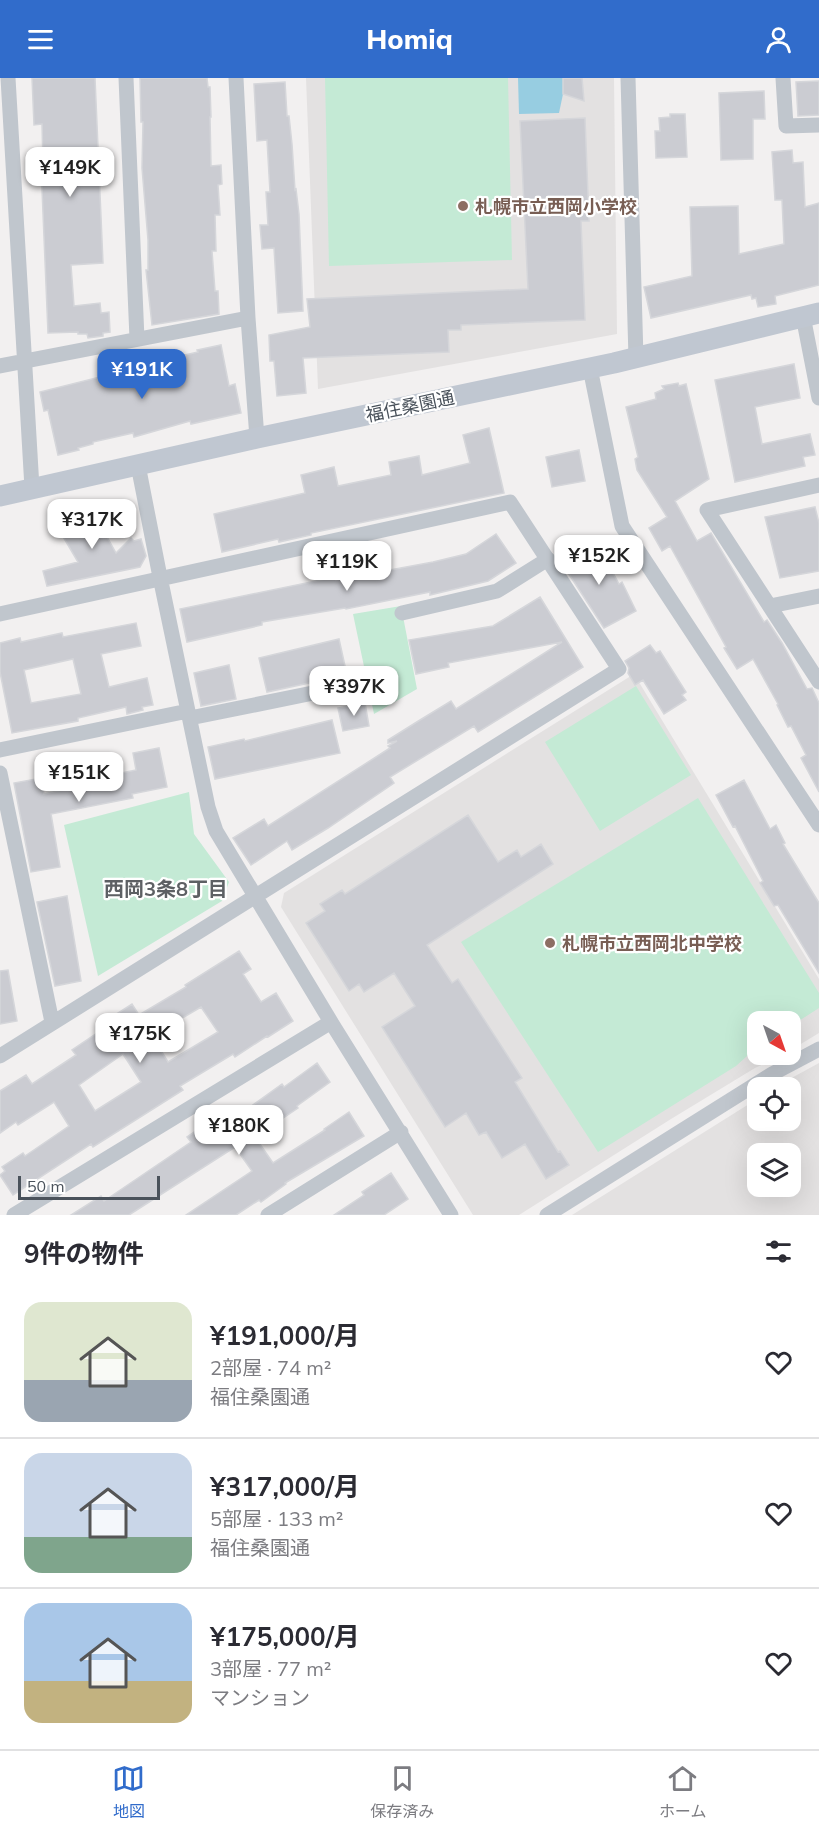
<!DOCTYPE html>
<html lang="ja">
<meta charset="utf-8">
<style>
:root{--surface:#fff;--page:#f2f2f3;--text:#2b2b33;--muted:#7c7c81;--line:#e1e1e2;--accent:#316ccb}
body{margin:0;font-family:Mulish,"Noto Sans JP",sans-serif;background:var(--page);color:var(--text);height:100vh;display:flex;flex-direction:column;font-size:22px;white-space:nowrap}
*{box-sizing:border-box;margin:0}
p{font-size:20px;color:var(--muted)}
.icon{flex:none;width:33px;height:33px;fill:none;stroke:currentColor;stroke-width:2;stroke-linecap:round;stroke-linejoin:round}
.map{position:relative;height:1137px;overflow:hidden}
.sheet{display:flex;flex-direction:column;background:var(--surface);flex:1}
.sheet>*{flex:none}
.needle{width:39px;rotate:140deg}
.controls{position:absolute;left:747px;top:933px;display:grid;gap:12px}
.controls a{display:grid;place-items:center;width:54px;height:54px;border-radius:12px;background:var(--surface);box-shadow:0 6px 24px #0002;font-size:30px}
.scale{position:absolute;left:18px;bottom:15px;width:142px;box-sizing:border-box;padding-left:6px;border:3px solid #4a525b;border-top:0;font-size:16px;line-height:21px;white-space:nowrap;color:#4a525b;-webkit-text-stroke:4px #fff;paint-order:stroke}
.price{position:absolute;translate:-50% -51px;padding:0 14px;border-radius:12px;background:#fff;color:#222;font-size:20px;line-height:39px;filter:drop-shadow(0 2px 3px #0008)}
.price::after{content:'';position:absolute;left:50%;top:36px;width:18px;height:14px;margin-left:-9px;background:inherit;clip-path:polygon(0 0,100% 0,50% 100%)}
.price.selected{background:var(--accent);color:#fff}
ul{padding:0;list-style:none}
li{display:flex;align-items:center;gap:18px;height:150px;padding:0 24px}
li+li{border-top:2px solid var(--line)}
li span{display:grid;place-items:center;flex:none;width:168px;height:120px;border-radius:18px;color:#555}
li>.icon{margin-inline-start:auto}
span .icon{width:72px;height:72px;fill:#fffc;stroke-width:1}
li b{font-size:26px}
h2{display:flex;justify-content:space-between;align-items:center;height:72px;padding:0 24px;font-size:26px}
header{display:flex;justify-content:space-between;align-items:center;height:78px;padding:0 24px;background:var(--accent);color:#fff;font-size:27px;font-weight:800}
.dock{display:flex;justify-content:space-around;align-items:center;height:84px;border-top:2px solid var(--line);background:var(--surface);font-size:16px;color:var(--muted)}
.dock a{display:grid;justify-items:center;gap:3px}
.dock .selected{color:var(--accent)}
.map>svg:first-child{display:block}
.education{fill:#e3e1e1;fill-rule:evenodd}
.green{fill:#c4ead5}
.water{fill:#97cde1}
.building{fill:#cbccd2;stroke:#d5d6da;stroke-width:1.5;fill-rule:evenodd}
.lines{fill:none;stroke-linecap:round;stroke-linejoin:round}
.street{stroke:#c0c6cd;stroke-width:15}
.secondary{stroke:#c0c7d1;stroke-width:21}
.education-dot{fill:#8d6e63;stroke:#fff;stroke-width:2}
.labels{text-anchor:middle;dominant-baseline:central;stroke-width:4.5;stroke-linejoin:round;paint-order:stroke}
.education-label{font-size:18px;font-weight:bold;fill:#785e54;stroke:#fff;text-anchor:start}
.street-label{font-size:18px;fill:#4a525b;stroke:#fff}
.neighbourhood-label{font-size:20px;font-weight:bold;fill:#5d6064;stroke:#fff}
</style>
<header><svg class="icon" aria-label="menu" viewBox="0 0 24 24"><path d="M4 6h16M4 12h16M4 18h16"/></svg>Homiq<svg class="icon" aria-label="person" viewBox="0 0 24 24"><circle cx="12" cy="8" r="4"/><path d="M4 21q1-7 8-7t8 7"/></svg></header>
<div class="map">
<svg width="819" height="1137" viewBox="0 0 819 1137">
<rect width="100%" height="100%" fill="#f2f0f0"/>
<!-- education -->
<path class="education" d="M306,0h308l3,256 -299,55z
M634,596l185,305v54l-28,17 -1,-28h-32v32l24,1 -27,13 -84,51 -152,96h-46l-192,-308 3,-14z
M819,985v152h-247l185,-116 1,21h32v-32l-15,-1zM758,1076h32v32h-32z"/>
<!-- green -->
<path class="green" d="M325,0h183l4,182 -183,6z
M401,528l16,83 -43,25 -21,-100z
M636,608l55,89 -91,56 -55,-89z
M189,714l5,42 35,48 -7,19 -124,75 -34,-151z
M698,720l121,195v15l-28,18 -1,-4h-32l-1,25 -21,19 -138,86 -137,-210z"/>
<!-- water -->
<path class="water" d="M518,0h45v16l-4,19 -40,1z"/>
<!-- building -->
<path class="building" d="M32,0h63l8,185 -32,2 3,41 26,-3 1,10 8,-1 1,20 -7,1v3l-15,2 -1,-4h-9v-2l-30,1 -7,-168h2l-1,-41 -8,1z
M140,0h67l1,9h2l1,30h-1l1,49 10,-1 1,19 -4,1 2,30h-5l1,36h-4l3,40h3l1,23 -67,11 -6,-55h2v-30l-6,-72 1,-46h-2z
M563,0h19l2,23 -21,-7z
M819,3v34l-21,1 -2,-34z
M285,4l2,34h2l3,28 3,46 1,-1 3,25 4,97 -25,2 -4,-65 -12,1 -2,-24h8l-2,-33h4l-3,-52 -10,1 -3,-57z
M764,13l1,28h-12v40l-32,1 -2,-67z
M670,36h15l2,43 -31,1 -1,-27h5l-1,-13 11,-1z
M585,40l4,103h-8l4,99 -124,5v5h-13l1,22 -146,6 3,35 -29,3 -3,-35h-4l-1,-26 41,-8 -3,-28 221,-10 -8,-168z
M792,72l1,13 10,-1 2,45 14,-4v82l-44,11 1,8 -18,3 -2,-9 -4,1 -1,-4 -100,23 -7,-31 48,-11 -2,-69 48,-1 1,48 45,-10 -2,-44h-7l-3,-48z
M221,267l8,41 6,-2 6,29 -50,11 -1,-3 -56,16 -1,-4 -40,9v2l-15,4 1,2 -21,5 -10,-45 -4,1 -4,-19 76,-19v-3l25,-6 1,3 29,-7v-2l27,-6 -1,-2z
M794,286l6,34 -45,9 7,37 48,-10 5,21 -12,2 2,9 -70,16 -20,-102z
M678,305l1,3 7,-2 23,95 -34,22 22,40 14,-8 53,89 3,-2 15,23 25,46 5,-1 7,15v89l-18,-34 5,-3 -15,-29 -3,1 -11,-22 1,-1 -25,-45 -16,10 -13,-21 2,-1 -56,-101 -8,5 -13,-23 18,-11 -30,-47 -2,-11 3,-2 -12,-50 30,-8 -1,-6 9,-4 -2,-3z
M489,350l15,65 -193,40v2l-32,7 -1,-3 -56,13 -8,-38 91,-21 -4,-18 33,-8 4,19 53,-11 -2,-13 30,-6 3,19 48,-12 -7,-28z
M579,372l6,31 -33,6 -6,-30z
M815,429l4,16v48l-39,7 -15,-61z
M91,430l25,45 15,-15 3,3 7,-2 5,17 -6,11 -93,19 -4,-15 35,-9 -26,-44z
M496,456l20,29 -28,18 -58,14v-3l-84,17 -1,-1 -83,14v3l-75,17 -7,-33 155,-32 1,3 97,-18 33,-8z
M597,465l22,41 3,-2 14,29 -32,17 -43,-66z
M540,519l43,70 -105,65 -4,-6 -84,51 4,6 -66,45 -36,22 -5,-9 -36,24 -18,-27 31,-19 4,7 122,-78 -2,-2 9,-5 -9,2v-3l32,-20 31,-19 5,8 106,-67 -114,21 1,4 -33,7 -7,-34 84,-14z
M136,545l5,23 -40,8 8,33 38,-9 6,27 -11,2 1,3 -16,4 -1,-7 -48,11v3l-66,12 -12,-61v-29l20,-5 1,4 41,-9 1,4zM73,581l8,35 -50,9 -7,-33z
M339,561l8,36 -80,17 -8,-34z
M650,567l6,8 4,-2 26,41 -4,3 4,5 -22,14 -21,-34 -8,5 -7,-12 1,-5 -4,-7z
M229,587l7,34 -35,7 -7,-33z
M365,625l4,23 -26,5 -5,-23z
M332,642l8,33 -125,26 -7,-32 36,-8 1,2z
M159,670l8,39 -35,7 1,4 -82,16 9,53 -29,5 -17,-89 27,-5 3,16 49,-11 -1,-4 44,-9 -3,-17z
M744,702l26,49 6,-4 9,18 -2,1 36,59v70l-41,-68 -4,1 -14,-23 3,-2 -28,-55 -2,1 -17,-32z
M468,737l30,47 19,-12 4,7 20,-13 12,20 -126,81 25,38 6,-4 64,99 -7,4 43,70 2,-1 9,14 -23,14 -21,-35 -23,14 -16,-26 -7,3 -13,-22 -21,14 -63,-100 33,-21 -21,-33 -30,19 -5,-8 -10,7 -43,-68 19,-12 -5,-7 22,-14 3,4z
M67,818l14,85 -26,5 -18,-84z
M239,873l12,18 -8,5 18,28 15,-9 17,28 -25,16 -1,-1 -32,21 -2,-3 -53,32 3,4 -90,57 -2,-3 -78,51 -13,-20 5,-4 -3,-4 21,-14 2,3 44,-30 -15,-24 -36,23 -2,-3 -16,11v-42l26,-16 6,9 44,-29 -4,-5 34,-23 -2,-5 28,-18 7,11 47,-28 -1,-2zM201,929l17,25 -50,30 -16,-26zM123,976l18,28 -46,29 -16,-26z
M8,892l9,51 -17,3v-53z
M317,985l13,19 -33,24 1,2 -43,29 18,26 52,-33 -1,-1 25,-17 15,24 -79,47 1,1 -25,18 -2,-2 -23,15h-50l66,-44 -17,-24 -106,68h-58l30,-19 3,5 87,-59 -4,-5 16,-11 7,10 72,-52 2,3z
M391,1095l17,26 -24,16h-50l30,-20 -2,-3z"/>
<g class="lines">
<!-- street -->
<path class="street" d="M8,0l24,410
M126,0l11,261
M236,0l12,240 9,120
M628,0l8,280
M783,0l3,48 33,-1
M803,238l16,82
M0,288l248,-48
M590,290l32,158 197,299
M138,387l22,112 48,230 8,24 115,191 120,193
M819,407l-112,25 112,172
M770,528l49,-10
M402,535l95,-22 51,-32
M0,536l510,-112 109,167 -619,387
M190,640l177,-36
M0,672l188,-39
M0,695l52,249
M14,1137l317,-193
M268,1137l133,-83
M547,1137l225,-141 47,-25"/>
<!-- secondary -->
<path class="secondary" d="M0,418l257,-58 357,-75 205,-50"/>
</g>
<!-- markers -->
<g class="education-dot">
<circle cx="463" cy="128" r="6"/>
<circle cx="550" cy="865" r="6"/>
</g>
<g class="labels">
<!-- education labels -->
<g class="education-label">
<text x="475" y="128">札幌市立西岡小学校</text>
<text x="562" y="865">札幌市立西岡北中学校</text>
</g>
<!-- street labels -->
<g class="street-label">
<text transform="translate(410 328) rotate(-12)">福住桑園通</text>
</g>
<!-- neighbourhood labels -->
<g class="neighbourhood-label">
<text x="166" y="810">西岡3条8丁目</text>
</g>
</g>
</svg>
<div class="controls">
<a><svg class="needle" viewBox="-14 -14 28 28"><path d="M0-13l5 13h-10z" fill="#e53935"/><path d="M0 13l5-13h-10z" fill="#7c7c81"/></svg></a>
<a><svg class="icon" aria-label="locate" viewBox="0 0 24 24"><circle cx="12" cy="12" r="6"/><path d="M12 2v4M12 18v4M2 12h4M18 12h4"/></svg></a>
<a><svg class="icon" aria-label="layers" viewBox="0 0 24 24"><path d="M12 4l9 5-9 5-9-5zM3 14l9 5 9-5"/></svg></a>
</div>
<div class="scale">50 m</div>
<b class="price" style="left:70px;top:120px">¥149K</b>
<b class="price selected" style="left:142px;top:322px">¥191K</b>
<b class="price" style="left:92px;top:472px">¥317K</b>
<b class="price" style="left:599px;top:508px">¥152K</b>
<b class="price" style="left:347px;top:514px">¥119K</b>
<b class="price" style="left:354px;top:639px">¥397K</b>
<b class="price" style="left:79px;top:725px">¥151K</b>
<b class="price" style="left:140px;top:986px">¥175K</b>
<b class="price" style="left:239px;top:1078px">¥180K</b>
</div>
<section class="sheet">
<h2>9件の物件<svg class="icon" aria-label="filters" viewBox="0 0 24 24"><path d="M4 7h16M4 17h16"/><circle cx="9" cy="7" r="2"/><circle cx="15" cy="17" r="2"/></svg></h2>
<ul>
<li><span style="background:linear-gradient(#dfe7d0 65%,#9aa5b1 0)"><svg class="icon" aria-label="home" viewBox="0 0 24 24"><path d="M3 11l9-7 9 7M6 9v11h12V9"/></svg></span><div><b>¥191,000/月</b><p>2部屋 · 74 m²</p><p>福住桑園通</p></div><svg class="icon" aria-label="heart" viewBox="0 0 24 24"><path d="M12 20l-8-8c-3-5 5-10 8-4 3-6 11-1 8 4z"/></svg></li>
<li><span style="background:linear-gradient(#c9d6e8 70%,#7fa58c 0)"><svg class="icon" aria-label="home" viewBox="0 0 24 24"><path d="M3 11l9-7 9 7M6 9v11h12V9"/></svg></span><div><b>¥317,000/月</b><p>5部屋 · 133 m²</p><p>福住桑園通</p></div><svg class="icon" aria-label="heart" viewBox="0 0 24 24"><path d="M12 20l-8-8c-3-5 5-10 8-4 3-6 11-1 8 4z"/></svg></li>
<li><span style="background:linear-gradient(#a9c7e8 65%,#c2b280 0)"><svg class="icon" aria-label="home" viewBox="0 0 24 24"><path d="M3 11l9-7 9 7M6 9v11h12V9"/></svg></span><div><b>¥175,000/月</b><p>3部屋 · 77 m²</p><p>マンション</p></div><svg class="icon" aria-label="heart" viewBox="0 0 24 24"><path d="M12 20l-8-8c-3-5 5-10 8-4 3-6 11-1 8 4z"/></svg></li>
</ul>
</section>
<nav class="dock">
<a class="selected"><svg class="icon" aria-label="map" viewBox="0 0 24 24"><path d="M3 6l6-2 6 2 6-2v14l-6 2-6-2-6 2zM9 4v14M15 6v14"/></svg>地図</a>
<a><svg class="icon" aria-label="saved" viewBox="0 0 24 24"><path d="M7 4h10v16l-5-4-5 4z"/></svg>保存済み</a>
<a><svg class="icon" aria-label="home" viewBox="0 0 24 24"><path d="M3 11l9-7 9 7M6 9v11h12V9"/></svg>ホーム</a>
</nav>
